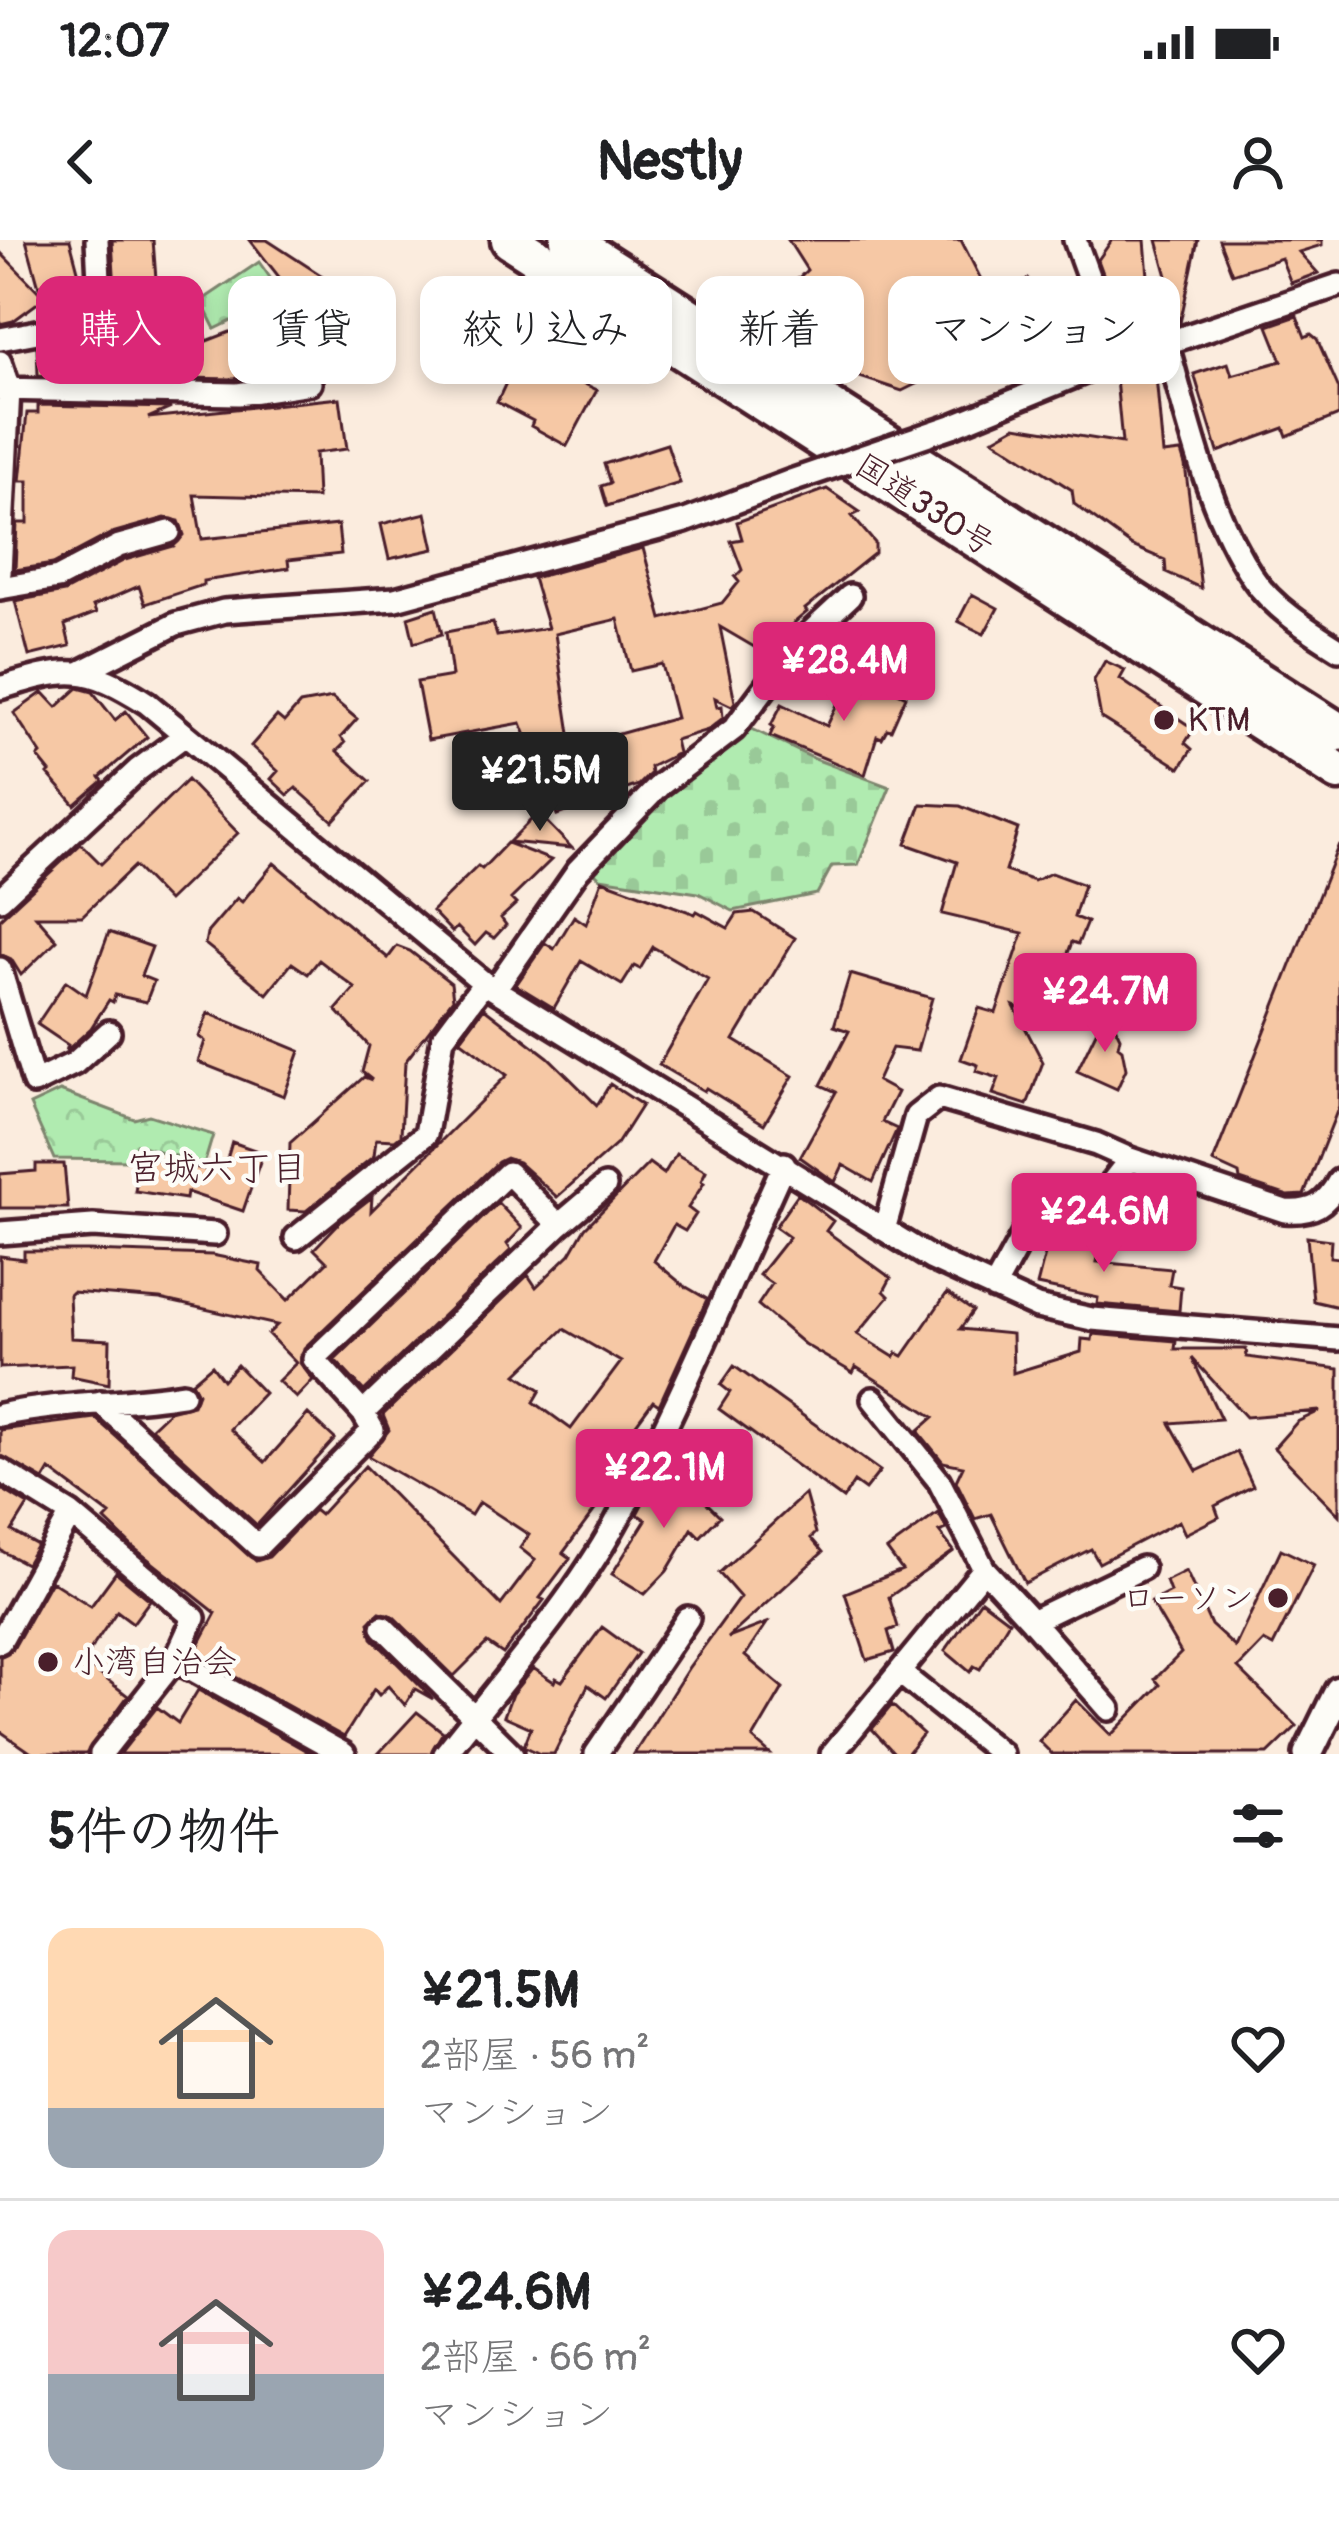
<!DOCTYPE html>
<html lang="ja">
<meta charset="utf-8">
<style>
:root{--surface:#fff;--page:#f6f6f6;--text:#202124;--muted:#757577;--line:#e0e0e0;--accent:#db2777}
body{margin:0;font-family:Pangolin,"Klee One",sans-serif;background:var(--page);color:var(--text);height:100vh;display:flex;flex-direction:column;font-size:45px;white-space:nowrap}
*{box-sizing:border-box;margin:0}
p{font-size:39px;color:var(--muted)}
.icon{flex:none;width:66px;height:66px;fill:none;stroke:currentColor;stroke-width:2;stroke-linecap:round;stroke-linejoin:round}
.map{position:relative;height:1514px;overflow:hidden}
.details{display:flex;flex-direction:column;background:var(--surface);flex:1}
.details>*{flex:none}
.banner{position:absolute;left:36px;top:36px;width:1269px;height:108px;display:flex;gap:24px}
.price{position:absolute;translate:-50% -102px;padding:0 27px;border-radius:12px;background:var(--accent);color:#fff;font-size:39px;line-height:78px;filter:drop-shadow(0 3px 6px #0008)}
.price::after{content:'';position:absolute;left:50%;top:72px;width:36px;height:27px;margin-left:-18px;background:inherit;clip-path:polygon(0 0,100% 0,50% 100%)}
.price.active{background:#222;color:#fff}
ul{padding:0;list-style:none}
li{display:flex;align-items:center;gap:36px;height:300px;padding:0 48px}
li+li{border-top:3px solid var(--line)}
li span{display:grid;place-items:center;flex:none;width:336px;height:240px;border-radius:24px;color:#555}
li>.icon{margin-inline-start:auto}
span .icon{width:144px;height:144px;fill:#fffc;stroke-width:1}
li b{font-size:51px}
h2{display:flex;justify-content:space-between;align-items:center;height:144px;padding:0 48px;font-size:51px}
.tag{padding:0 42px;border-radius:24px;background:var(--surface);box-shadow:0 6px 18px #0003;font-size:42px;line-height:108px}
.tag.active{background:var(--accent);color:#fff}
.status{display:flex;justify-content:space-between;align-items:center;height:84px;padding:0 60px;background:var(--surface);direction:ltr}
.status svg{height:33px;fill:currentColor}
header{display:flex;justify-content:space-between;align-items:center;height:156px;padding:0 48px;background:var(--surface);font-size:54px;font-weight:800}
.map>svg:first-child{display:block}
.forest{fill:url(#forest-crowns);stroke:#7d856e;stroke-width:3}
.cemetery{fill:url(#cemetery-stones);stroke:#7d856e;stroke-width:3}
.building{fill:#f6c8a5;stroke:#4a1f2b;stroke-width:3;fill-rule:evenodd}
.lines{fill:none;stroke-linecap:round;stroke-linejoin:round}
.minor-casing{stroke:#4a1f2b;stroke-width:30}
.tertiary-casing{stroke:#4a1f2b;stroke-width:36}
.trunk-casing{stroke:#4a1f2b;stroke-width:45}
.minor{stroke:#fdfcf7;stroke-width:21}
.tertiary{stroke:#fdfcf7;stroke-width:27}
.trunk{stroke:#fdfcf7;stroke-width:36}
.minor-bridge-casing{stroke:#4a1f2b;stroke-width:30;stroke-linecap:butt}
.minor-bridge{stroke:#fdfcf7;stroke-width:21}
.poi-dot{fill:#4a1f2b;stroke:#fdfcf7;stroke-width:4.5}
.labels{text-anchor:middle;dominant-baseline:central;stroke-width:9;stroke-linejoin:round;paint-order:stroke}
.street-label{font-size:33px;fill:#4a1f2b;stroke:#fdfcf7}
.poi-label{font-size:33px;fill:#4a1f2b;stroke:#fdfcf7;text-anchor:start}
.neighbourhood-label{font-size:36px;fill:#4a1f2b;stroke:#fdfcf7}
</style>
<div class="status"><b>12:07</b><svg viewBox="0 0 49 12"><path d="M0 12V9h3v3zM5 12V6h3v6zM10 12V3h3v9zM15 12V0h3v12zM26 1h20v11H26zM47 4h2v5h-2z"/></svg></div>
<header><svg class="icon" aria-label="back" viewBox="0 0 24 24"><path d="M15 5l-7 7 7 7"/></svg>Nestly<svg class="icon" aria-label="person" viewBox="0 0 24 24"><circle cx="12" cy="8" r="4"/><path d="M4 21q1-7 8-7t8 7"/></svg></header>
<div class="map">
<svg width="1339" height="1514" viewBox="0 0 1339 1514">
<defs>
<pattern id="forest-crowns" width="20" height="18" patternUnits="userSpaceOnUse" patternTransform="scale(3)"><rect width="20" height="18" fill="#b0ebb0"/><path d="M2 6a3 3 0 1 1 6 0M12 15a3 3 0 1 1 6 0" fill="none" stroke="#99c998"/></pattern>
<pattern id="cemetery-stones" width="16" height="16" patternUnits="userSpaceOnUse" patternTransform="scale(3)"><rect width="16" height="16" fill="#b0ebb0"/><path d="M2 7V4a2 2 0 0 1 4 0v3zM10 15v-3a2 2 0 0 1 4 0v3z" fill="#99c998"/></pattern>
</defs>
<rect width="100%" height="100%" fill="#fbecde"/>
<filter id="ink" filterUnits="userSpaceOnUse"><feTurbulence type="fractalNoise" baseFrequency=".00833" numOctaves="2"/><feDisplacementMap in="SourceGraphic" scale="24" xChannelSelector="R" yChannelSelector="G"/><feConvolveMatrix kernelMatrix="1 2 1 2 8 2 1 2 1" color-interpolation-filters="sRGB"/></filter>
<g filter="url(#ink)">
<!-- forest -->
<path class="forest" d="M60,851l74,28 15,-4 64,20 -9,30 -68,-21 -6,16 -76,-1 -24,-54z"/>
<!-- cemetery -->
<path class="cemetery" d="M259,22l24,34 -68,33 -14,-28z
M752,489l63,30 75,28 -32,78 -26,1 -15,28 -84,17 -35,-18 -98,-15 -7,-7 71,-80z"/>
<!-- building -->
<path class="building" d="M26,0h44l15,57 -14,5 -1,6 -23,6 -4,-15 -30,22 -13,3v-72l41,42z
M112,0h41l3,39 -9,4 -1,6 -31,1z
M250,0h17l86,56 -51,28 25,10 -11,29 -42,-17 20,-50z
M788,0h173l30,59 37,-20 17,41 -143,71 -42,-14 -39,-71 -37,-14 23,-22z
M1112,0h33l7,85 -38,-22 -16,-43z
M1157,0h41l-18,83z
M1219,0h103v5l-23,7 19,21 -27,10 -10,-25 -49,16z
M202,76l5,25 41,-16 17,41 -30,13 -197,-4 -1,-28 65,-2 7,21 6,-1 -2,-26h56l-4,-16z
M1297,76l8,21 6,-3 6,5 22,50v26l-52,21 -3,-8 -66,24 -24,-78 34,-11 4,12 50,-14 -14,-35z
M518,117l54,26 2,-4 23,11 -30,56 -36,-20 2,-5 -36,-19z
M1156,136l7,78 18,-2 4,13 16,123 -35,-16 -1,-12 -33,-14 -58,-42 -2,-14 -79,-51 23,-13 106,17 -6,-64z
M340,158l7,51 -32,4 2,45 -123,-3 8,44 136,-14 3,29 -53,6 1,8 -86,13v4l-58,19 -6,-18 -46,20 3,7 -31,12 5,21 -41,10 -14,-55 49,-9 61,-32 49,-14 10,-11 -5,-14 -14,-3 -53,15 -59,31 -38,6 2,-47h11v-42h-8l7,-68h11v-8l133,3 -23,10z
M667,204l13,39 -73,23 -6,-20 9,-3 -6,-19z
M827,249l33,23 -8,4 23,27v10l-70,56 2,3 -46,39 -41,-24 15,75 -3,4 -17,-8 2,9 5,-1 1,12 -15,12 -33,10 3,13 -28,14 1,6 -12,12 -24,8 2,-13 -23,22 -37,13 -36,-92 -93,17 -11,-58 35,-6 -6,-44 47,-9 4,13 51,-8 -15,-50 110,-30 19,71 60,-16 17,-21 -4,-5 7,-7 -11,-29 11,-2 -5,-17zM618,379l13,52 31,-7 14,54 -104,29 -17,-113z
M426,273l8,36 -45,10 -8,-35z
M972,354l26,14 -14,26 -26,-13z
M436,368l6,26 -28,9 -6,-26z
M1105,421l20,9 -5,9 74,50 -9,14 7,6 -12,19 -79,-50 -7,-38z
M853,431l53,25 -15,34 -4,-1 -5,9 -5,-2 -12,39 -95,-39 4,-9 -3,-2 11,-21 45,22z
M78,448l15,4 22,28 11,-9 21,26 -47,40 3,4 -28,24 -27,-31 2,-2 -12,-15 3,-3 -27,-41 29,-21 14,15z
M332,458l25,21 -16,18 4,6 -8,8 33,30 -37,40 -37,-33 -8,7 -17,-16 7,-8 -27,-25 26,-30 7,6 16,-18z
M187,540l51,53 -70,68 -34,-35 -52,50h-46l21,24 -36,35 -10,-16 -11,-5v-35l81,-75 20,20z
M921,564l39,2 58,23 -13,42 29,10 17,-8 33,12 -10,32 13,5 -9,22 -6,-2 -16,44 6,3 -11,31 -37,-14 29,56 -16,43 -34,-11 6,-16 -23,-7 2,-6 -17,-6 18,-51 17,5 27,-80 -81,-19 15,-52 -51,-18z
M538,573l34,35 -63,-6z
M507,603l44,17 -40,39 5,5 -15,14 5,7 -12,13 -8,-5 -11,12 -18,-18 -5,5 -20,-21 46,-45 4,3z
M1339,604v262l-35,89 -16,1 -48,-16 -1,-6 -26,-12z
M274,623l114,95 9,-12 13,5 41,32 2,16 -48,63 -4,73 -6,5 -19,-1 -2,17 -68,55 -18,-1 2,-67 74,-66 8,3 -10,-8 7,-26 -33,-36 19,-22 -36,-28 -11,14 -16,-11 -25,31 -62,-50 2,-11 30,-35 5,4z
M602,640l93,34 2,-3 31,17 9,-14 17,-2 41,26 -61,102 59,36 -29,48 -58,-36 -2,3 -45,-26 49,-86 -55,-32 -13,22 -6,-3 -12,19 -41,-24 -27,47 -38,-23 29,-42 9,6 20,-33 12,8z
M109,692l43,15 -11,29 13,5 -8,21 -31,-7 -2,7 -4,-2 -18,28 -25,23 2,-6 -31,-21 29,-43 20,14z
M850,734l82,24 -15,53 -25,-3 -15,33 20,11 -15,30 15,7 -24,53 -30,-17 -8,17 -35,-25 36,-65 -15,-7 28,-54 -15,-5z
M484,768l64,49 49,48 13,-21 32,21 -25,39 -60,53 -39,-35 -12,-4 -8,4 -194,186 -4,15 13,17 -17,18 -18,-17 18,-18 -28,-29 9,-9 -117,-26 -88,-7 -3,3 2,43 39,2 -1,44 -38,-8 1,-11 -72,3v-112l24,3v-8h64l124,4 49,10 -1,6 28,29 39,-38 -13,-13 26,-27 32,-25 -1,14 136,-136 -47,-35z
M1107,769l13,28 -2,9 4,3 4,20 -9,20 -40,-18z
M208,773l92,38 -16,45 -86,-34 7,-21 -6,-4z
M232,902l31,11 -20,58 -56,-19 -1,7 -51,-8 3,-20 9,1 3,-14 73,15z
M676,914l30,17 -5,10 3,2 -16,25 8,6 -11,17 -11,-6 -20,36 29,24 24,14 -48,106 -6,-4 -37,50 9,5 -1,20 -12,23 -6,-4 -43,58 7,5 -30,40 4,2 -41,54 -16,-11 -33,33 -61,-60 -13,-4 -11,10 3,16 61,61 -18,-10 -10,16 -17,-19 -9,9 -5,-6 -30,48 -150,-83 22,-41 -82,-65 -29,-28 5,-5 -60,-45 -6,10 -44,-25v-25l95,-12 161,143 13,-4 45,-47 6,5 45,-49 136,139 34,-45 -15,-12 9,-13 -50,-33 -8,13 -103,-59 21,-26 -6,-15 145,-140 8,12 34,-33 15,-26 64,-65 15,11zM564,1089l57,33 -50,67 -37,-27 7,-12 -24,-16z
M36,924h28l4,44h-68v-34l36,-3z
M798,954l35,27 -7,10 65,47 -7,13 5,5 -32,38 37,23 3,-4 6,3 44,-63 26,18 -13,18 52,5 1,39 68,-21 1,-13 10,1 1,-6 83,7 -1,8h71l1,8 92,12v146l-65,-67 23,-26 23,-11 -74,6 -54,-59 29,61 -51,4 27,48 40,-19 16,34 -38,20 4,11 -34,17 -6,-13 -80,42 -8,-14 -66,34 -34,-69 -16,5 -19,-38 7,-15 -20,-4 -25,-31 16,-14 -78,-50 -3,6 -49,-29 -46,-39 14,-21 -13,-9 30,-38 -14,-10z
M498,963l24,25 -15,16 4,6 -147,141 -29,-31z
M1064,988l38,10 -5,24 75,7 -3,16 12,2 -2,24 -82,-7 1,-6 -61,-13 14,-54z
M1307,997l24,3 -1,17 9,1v49l-26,-6z
M212,1125l11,15 14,-15 27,28 -34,36 35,33 43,-48 27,25 -78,86 -106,-97 18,-17 24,-6 5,-12 -6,-11z
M734,1126l146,105 -15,19 -11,-8 -11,17 -124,-90 11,-17 -9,-7z
M673,1230l47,46 -20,21 -8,-8 -25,42 -22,23 -33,-20 34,-54 -9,-6 10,-19z
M0,1248l28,17 -16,26 25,14 -11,19 -26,-14z
M805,1254l11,39 -5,5 12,14 -95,86 39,-15 -22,33 38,32 -30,51 17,15h-136l55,-87 51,-70 -21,-24z
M938,1273l9,16 -8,3 15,19 -65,46 9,30 -10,4 6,21 -27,8 -22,-67 57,-23 -15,-20z
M1281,1309l33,16 -41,81 -9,-5 -26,27 59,58 -29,28h-216l-13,-13 37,-41 35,35 49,-50 -5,-6 26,-26 -30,-51 19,-10 -4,-11 20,-10 25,54 24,22z
M116,1332l34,28 -17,23 -16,-12 -34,50 45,35 -42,58h-53l-33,-23v-74l13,-8 38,-68 40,25z
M981,1360l28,21 -29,48 -6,-3 -4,6 -25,-21z
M602,1387l36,26 -32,45 -18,-13 -34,69h-14l-16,-8 7,-18 -27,-12 8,-22 21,-26 21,14 2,-4 6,3z
M198,1450l114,64h-192l37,-47 21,16z
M892,1465l31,29 -16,20h-12l-23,-25z
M417,1472l26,20 -13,22h-52z"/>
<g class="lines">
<defs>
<path id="minor" d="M1075,0l43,119
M0,99l101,-19 -4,-80
M1166,102c23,80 40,165 87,236 19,29 57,53 86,71
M0,122l9,27 -9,184
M0,149l238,5 72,-11
M952,186l152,-62 235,-79
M0,348l58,-10 61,-32 50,-14
M83,431l93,-47 48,-13 171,-12 290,-78 106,-40
M0,448c68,-21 86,-24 147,15l337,280 448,276 105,48 55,12 247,20
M0,659l138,-129 47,-35
M0,729l34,114 41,-20 34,-31
M495,749l83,-119 81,-84 75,-57 64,-85 52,-48
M884,990l32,-114 23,-18 157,46 34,15
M0,993l93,-7 122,8
M296,998l130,-104 17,-96 41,-55
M994,1048l40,-73 58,-7 38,-49 155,52c28,2 41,-6 54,-30
M873,1159l66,82 45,88
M100,1162l158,144 115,-116 -10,-17 -49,-54 194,-186 51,52
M363,1173l196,-188 46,-39
M0,1175c61,-13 122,-11 183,-21
M0,1230l71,44 123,104 -19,42 -74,94
M1032,1381l77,88
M383,1387l129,127
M0,1402l71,-128
M175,1420l169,94
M900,1433l101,81
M445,1514c57,-73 125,-149 170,-230 64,-116 114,-240 169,-360
M596,1514l92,-136
M832,1514l152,-185 48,52 110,-53"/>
<path id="tertiary" d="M1308,1514l31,-63"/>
<path id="trunk" d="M510,0l829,532
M569,0l770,492"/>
</defs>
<!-- minor casing -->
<use href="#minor" class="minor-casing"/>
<!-- tertiary casing -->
<use href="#tertiary" class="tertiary-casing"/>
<!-- trunk casing -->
<use href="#trunk" class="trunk-casing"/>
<!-- minor -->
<use href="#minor" class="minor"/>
<!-- tertiary -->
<use href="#tertiary" class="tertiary"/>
<!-- trunk -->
<use href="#trunk" class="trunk"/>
<defs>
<path id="minor-bridge" d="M791,241l161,-55"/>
</defs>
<!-- minor-bridge casing -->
<use href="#minor-bridge" class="minor-bridge-casing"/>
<!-- minor-bridge -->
<use href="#minor-bridge" class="minor-bridge"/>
</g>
</g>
<!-- markers -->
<g class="poi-dot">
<circle cx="1164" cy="480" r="12"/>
<circle cx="1278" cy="1358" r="12"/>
<circle cx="48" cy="1422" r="12"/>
</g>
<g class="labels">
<!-- street labels -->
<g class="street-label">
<text transform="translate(925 265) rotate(33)">国道330号</text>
</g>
<!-- poi labels -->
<g class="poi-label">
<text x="1188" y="480">KTM</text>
<text x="1254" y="1358" text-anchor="end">ローソン</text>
<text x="72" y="1422">小湾自治会</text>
</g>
<!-- neighbourhood labels -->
<g class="neighbourhood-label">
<text x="217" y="928">宮城六丁目</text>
</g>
</g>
</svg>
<b class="price" style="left:844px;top:484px">¥28.4M</b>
<b class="price active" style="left:540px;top:594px">¥21.5M</b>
<b class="price" style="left:1105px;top:815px">¥24.7M</b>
<b class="price" style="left:1104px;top:1035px">¥24.6M</b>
<b class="price" style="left:664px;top:1291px">¥22.1M</b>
<div class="banner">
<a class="tag active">購入</a>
<a class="tag">賃貸</a>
<a class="tag">絞り込み</a>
<a class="tag">新着</a>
<a class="tag">マンション</a>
</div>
</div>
<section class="details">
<h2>5件の物件<svg class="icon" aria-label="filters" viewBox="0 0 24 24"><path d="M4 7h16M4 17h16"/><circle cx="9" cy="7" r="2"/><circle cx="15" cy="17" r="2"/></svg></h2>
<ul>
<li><span style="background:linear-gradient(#ffd9b3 75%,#9aa5b1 0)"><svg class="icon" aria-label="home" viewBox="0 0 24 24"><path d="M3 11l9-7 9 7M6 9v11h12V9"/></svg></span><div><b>¥21.5M</b><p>2部屋 · 56 m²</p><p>マンション</p></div><svg class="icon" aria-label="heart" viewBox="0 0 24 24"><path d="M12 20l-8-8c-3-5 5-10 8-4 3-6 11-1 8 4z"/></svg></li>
<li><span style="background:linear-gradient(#f6c9c9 60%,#9aa5b1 0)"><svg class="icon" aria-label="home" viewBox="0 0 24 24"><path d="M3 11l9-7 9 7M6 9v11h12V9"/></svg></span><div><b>¥24.6M</b><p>2部屋 · 66 m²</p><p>マンション</p></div><svg class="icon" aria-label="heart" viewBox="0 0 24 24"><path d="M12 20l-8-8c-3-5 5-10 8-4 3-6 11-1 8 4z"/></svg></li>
</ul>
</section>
